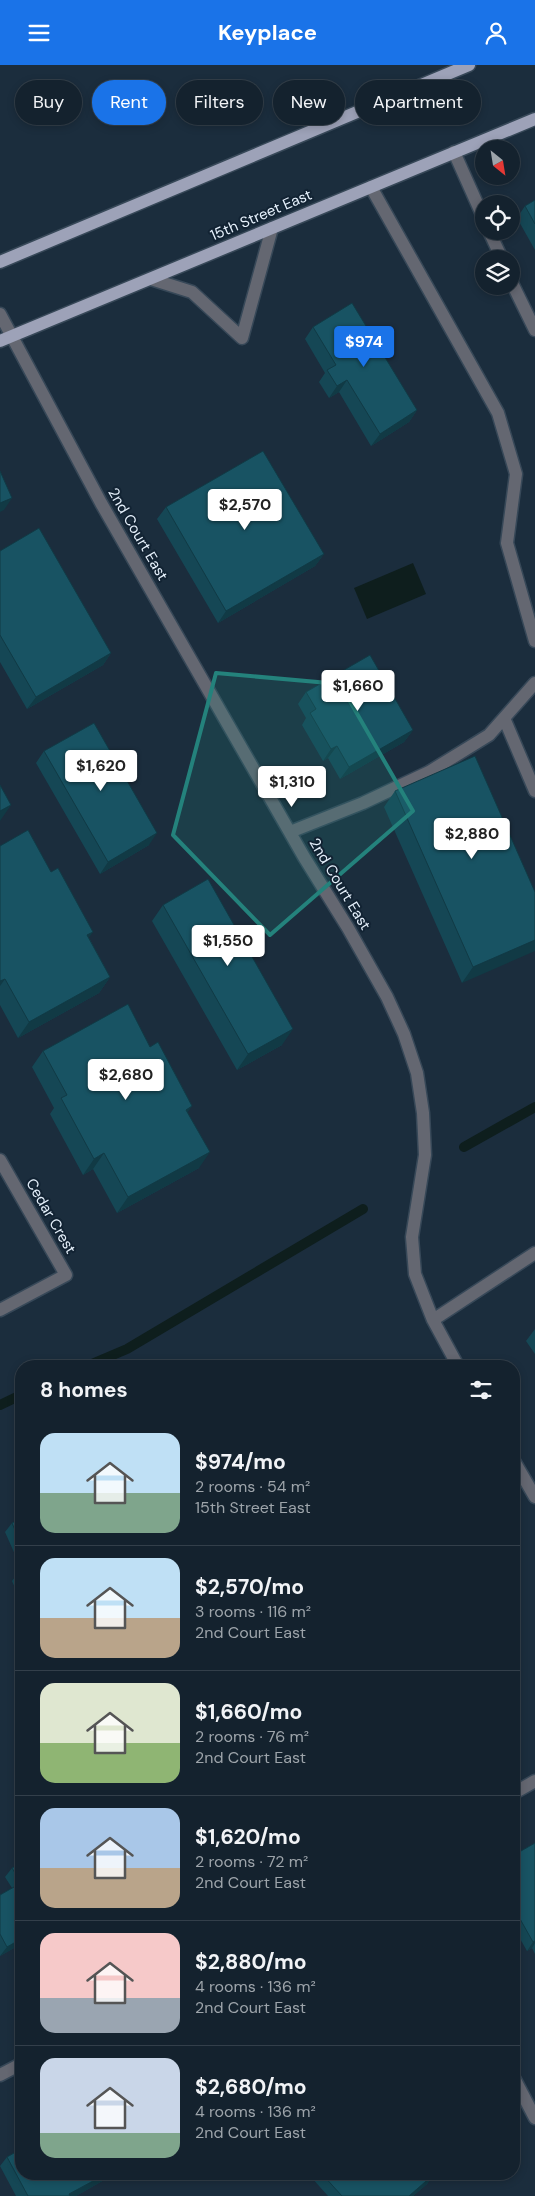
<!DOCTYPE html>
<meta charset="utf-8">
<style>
:root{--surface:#14222e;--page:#212f3a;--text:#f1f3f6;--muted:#9da4aa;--line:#333f4a;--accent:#1a73e8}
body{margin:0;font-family:"DM Sans",sans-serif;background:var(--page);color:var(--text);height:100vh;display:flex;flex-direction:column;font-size:19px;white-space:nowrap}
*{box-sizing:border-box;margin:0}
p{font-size:16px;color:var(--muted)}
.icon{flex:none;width:28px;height:28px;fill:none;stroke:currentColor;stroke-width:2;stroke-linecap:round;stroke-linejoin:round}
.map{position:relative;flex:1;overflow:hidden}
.sheet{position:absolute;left:15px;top:1295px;width:505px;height:820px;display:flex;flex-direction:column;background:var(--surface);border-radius:20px;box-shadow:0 2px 8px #0003,0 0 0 1px var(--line)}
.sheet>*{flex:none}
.banner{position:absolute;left:15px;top:15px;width:505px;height:45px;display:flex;gap:10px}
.needle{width:32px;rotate:150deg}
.controls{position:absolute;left:475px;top:75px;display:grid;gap:10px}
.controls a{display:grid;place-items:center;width:45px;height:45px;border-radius:50%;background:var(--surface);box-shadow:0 2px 8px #0003,0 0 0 1px var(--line);font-size:25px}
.price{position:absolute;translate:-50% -42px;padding:0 11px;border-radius:5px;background:#fff;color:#222;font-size:16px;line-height:32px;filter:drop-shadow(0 1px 2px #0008)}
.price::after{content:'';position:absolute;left:50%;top:30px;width:15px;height:11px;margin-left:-8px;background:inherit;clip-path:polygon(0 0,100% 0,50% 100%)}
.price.selected{background:var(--accent);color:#fff}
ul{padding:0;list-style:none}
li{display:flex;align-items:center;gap:15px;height:125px;padding:0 25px}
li+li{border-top:1px solid var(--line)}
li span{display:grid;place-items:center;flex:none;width:140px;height:100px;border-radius:15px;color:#555}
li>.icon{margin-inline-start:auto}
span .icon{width:60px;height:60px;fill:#fffc;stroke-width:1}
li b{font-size:21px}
h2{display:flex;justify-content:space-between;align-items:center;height:60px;padding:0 25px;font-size:21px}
.pill{padding:0 18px;border-radius:22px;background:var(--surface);box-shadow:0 2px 8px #0003,0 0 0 1px var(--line);font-size:18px;line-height:45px}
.pill.selected{background:var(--accent);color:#fff}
header{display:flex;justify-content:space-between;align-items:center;height:65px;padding:0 25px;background:var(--accent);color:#fff;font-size:22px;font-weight:700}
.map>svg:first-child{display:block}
.water{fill:#0e1e1d}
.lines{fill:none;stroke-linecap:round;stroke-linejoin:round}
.stream{stroke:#0e1e1d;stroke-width:10}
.minor-casing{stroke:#374858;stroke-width:15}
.major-casing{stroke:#374858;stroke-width:15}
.minor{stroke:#646771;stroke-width:12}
.major{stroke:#9da2b8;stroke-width:12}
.wall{fill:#154755}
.shaded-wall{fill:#113a45}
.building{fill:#185363;stroke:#113a45}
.marked{fill:#24827c;fill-opacity:0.2;stroke:#24827c;stroke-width:4;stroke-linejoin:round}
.labels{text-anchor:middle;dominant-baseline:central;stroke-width:4;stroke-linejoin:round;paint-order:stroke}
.street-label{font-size:15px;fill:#e6f1fc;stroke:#122333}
</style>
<header><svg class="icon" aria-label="menu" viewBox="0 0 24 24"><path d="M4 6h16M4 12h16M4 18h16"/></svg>Keyplace<svg class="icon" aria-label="person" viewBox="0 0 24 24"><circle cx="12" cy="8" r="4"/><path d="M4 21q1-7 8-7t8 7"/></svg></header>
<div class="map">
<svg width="535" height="2131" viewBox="0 0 535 2131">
<rect width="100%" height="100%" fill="#1b2d3d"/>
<!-- water -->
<path class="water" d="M413,498l13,31 -59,25 -13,-31z"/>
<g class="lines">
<!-- stream -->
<path class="stream" d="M464,1082l71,-40
M87,1301l40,-17 236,-140
M0,1340l21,-10"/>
<defs>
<path id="minor" d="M454,87l30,67
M371,122l127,226 18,61 -9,69 28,98
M489,166l13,28
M151,214l41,13 50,46 30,-110
M511,216l24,49
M0,249l101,189 203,354 44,71 39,69 17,37 13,39 6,40 2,42 -13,82 3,37 18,46 25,46
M504,653l31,73
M290,767l73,-29 66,-31 60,-37 46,-52
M0,1095l66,115 -66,35
M433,1255l102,-67
M514,1396l21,36
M514,1728l21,-12
M0,2010l21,-11
M514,2013l21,40"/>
<path id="major" d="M0,197l469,-197
M0,276l535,-222"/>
</defs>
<!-- minor casing -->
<use href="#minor" class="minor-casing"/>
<!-- major casing -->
<use href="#major" class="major-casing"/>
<!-- minor -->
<use href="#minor" class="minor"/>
<!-- major -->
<use href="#major" class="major"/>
</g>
<!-- wall -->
<path class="wall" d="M535,135v50l-18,-32 8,-12z
M313,262l104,83 -8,12 -38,24 -32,-54 -10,6 -10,-16 6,-9 -20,-34z
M166,442l158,47 -9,12 -97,57 -61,-104z
M0,486l111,102 -8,12 -76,44 -27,-47z
M306,627l107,38 -9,12 -64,37 -12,-21 -5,3 -21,-36 4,-7 -8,-14z
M44,686l105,94 -49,29 -64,-111z
M395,726l140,101 -73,91 -78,-176z
M0,781l89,92 21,39 -11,16 -81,45 -18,-33z
M163,840l119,140 -45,25 -85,-149z
M150,982l49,121 -82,45 -24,-44 -10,6 -33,-61 4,-6 -22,-41 11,-16z
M535,1264v25l-9,-13z
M21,1453v50l-16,-36 7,-9z
M21,1506v31l-9,-21 7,-9z
M535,1778v111l-3,-6 -5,3 -13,-23v-73z
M21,1798v81l-21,12v-61l12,-7 -7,-11 7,-9z
M7,2092l104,19 -35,20h-60l-16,-30z
M313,2109h120v1l-6,9 -14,12h-85l-17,-19z"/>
<!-- shaded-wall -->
<path class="shaded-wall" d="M347,315l-8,12 -10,6 8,-12z
M417,345l-8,12 -38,24 9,-12z
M12,433l-8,12 -4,2v-9z
M324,489l-9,12 -97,57 8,-12z
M111,588l-8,12 -76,44 9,-12z
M413,665l-9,12 -64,37 9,-12z
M337,681l-9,12 -5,3 8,-12z
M11,740l-11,16v-10z
M157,768l-8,12 -49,29 8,-12z
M93,867l-11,15 5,-12z
M535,875v11l-73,32 11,-16z
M110,912l-11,16 -81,45 11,-16z
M5,914l-5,7v-5z
M293,964l-11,16 -45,25 11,-16z
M192,1041l-11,16 5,-12z
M210,1087l-11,16 -82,45 11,-16z
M104,1088l-11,16 -10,6 11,-16z
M21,1874v5l-21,12 7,-9z
M535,1876v2l-3,5 -5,3 6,-9z
M106,2109h7l-2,2 -35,20h-8l1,-2z
M433,2110l-6,9 -14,12h-4z"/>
<!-- building -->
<path class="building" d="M535,135v24l-10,-18z
M352,238l65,107 -37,24 -33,-54 -10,6 -10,-16 9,-5 -23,-38z
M263,386l61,103 -98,57 -60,-104z
M0,406l12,27 -12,5z
M39,463l72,125 -75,44 -36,-62v-84z
M370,590l43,75 -64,37 -12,-21 -6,3 -21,-36 6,-4 -10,-17z
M94,658l63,110 -49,29 -64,-111z
M475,691l60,136v48l-62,27 -78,-176z
M0,720l11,20 -11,6z
M28,765l23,42 7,-4 35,64 -6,3 23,42 -81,45 -24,-43 -5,2v-135z
M208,814l85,150 -45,25 -85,-149z
M128,939l22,43 8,-5 34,64 -6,4 24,42 -82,45 -24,-44 -10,6 -33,-61 6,-3 -24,-44z
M21,1453v26l-9,-21z
M21,1506v8l-2,-7z
M535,1778v98l-2,1 -18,-32 4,-1 -5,-9v-45z
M21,1798v76l-14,8 -7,-13v-39l21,-12 -9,-15z
M21,2084v25h85l-37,20 1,2h-42l-21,-39z
M322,2109h111v1l-24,21h-67z"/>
<!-- marked area -->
<path class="marked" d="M216,608l124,11 73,127 -143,124 -97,-100z"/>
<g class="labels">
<!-- street labels -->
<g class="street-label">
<text transform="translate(261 150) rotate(-23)">15th Street East</text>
<text transform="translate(138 469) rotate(60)">2nd Court East</text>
<text transform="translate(340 819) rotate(59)">2nd Court East</text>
<text transform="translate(51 1151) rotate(60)">Cedar Crest</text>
</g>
</g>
</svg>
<div class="controls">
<a><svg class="needle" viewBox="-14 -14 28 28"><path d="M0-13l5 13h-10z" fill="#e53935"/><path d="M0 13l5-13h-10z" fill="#9da4aa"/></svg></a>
<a><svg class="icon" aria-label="locate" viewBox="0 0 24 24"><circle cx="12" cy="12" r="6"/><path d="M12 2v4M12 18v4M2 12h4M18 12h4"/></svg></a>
<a><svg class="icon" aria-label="layers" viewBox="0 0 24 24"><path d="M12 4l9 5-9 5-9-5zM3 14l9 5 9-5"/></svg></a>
</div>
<b class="price selected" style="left:364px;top:303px">$974</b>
<b class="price" style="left:245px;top:466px">$2,570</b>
<b class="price" style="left:358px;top:647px">$1,660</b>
<b class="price" style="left:101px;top:727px">$1,620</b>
<b class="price" style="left:292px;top:743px">$1,310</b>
<b class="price" style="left:472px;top:795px">$2,880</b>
<b class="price" style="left:228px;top:902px">$1,550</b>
<b class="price" style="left:126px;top:1036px">$2,680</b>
<div class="banner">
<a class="pill">Buy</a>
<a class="pill selected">Rent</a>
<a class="pill">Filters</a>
<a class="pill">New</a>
<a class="pill">Apartment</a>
</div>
<section class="sheet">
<h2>8 homes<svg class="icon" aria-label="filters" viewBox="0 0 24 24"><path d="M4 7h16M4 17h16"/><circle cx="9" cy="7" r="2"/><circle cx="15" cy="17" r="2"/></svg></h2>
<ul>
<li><span style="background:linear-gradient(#bfe0f5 60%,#7fa58c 0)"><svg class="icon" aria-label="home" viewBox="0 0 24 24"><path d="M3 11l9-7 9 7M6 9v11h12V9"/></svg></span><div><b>$974/mo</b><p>2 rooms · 54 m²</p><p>15th Street East</p></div></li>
<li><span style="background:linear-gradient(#bfe0f5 60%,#b9a48a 0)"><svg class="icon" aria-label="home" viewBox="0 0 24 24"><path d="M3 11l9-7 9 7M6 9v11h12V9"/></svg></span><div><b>$2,570/mo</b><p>3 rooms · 116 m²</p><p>2nd Court East</p></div></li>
<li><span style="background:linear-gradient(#dfe7d0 60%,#8fb573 0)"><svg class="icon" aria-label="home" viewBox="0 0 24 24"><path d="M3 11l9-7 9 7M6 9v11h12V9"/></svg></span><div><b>$1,660/mo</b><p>2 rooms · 76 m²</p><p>2nd Court East</p></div></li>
<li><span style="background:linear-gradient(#a9c7e8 60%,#b9a48a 0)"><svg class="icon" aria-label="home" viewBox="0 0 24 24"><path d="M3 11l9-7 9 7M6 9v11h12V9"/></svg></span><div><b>$1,620/mo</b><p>2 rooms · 72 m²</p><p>2nd Court East</p></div></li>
<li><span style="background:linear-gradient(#f6c9c9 65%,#9aa5b1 0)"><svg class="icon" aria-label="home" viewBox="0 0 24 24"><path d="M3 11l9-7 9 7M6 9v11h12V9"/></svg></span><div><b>$2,880/mo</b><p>4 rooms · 136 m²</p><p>2nd Court East</p></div></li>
<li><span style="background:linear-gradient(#c9d6e8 75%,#7fa58c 0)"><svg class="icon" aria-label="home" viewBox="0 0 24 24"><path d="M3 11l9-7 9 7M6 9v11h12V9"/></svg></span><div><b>$2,680/mo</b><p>4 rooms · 136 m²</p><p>2nd Court East</p></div></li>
</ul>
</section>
</div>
